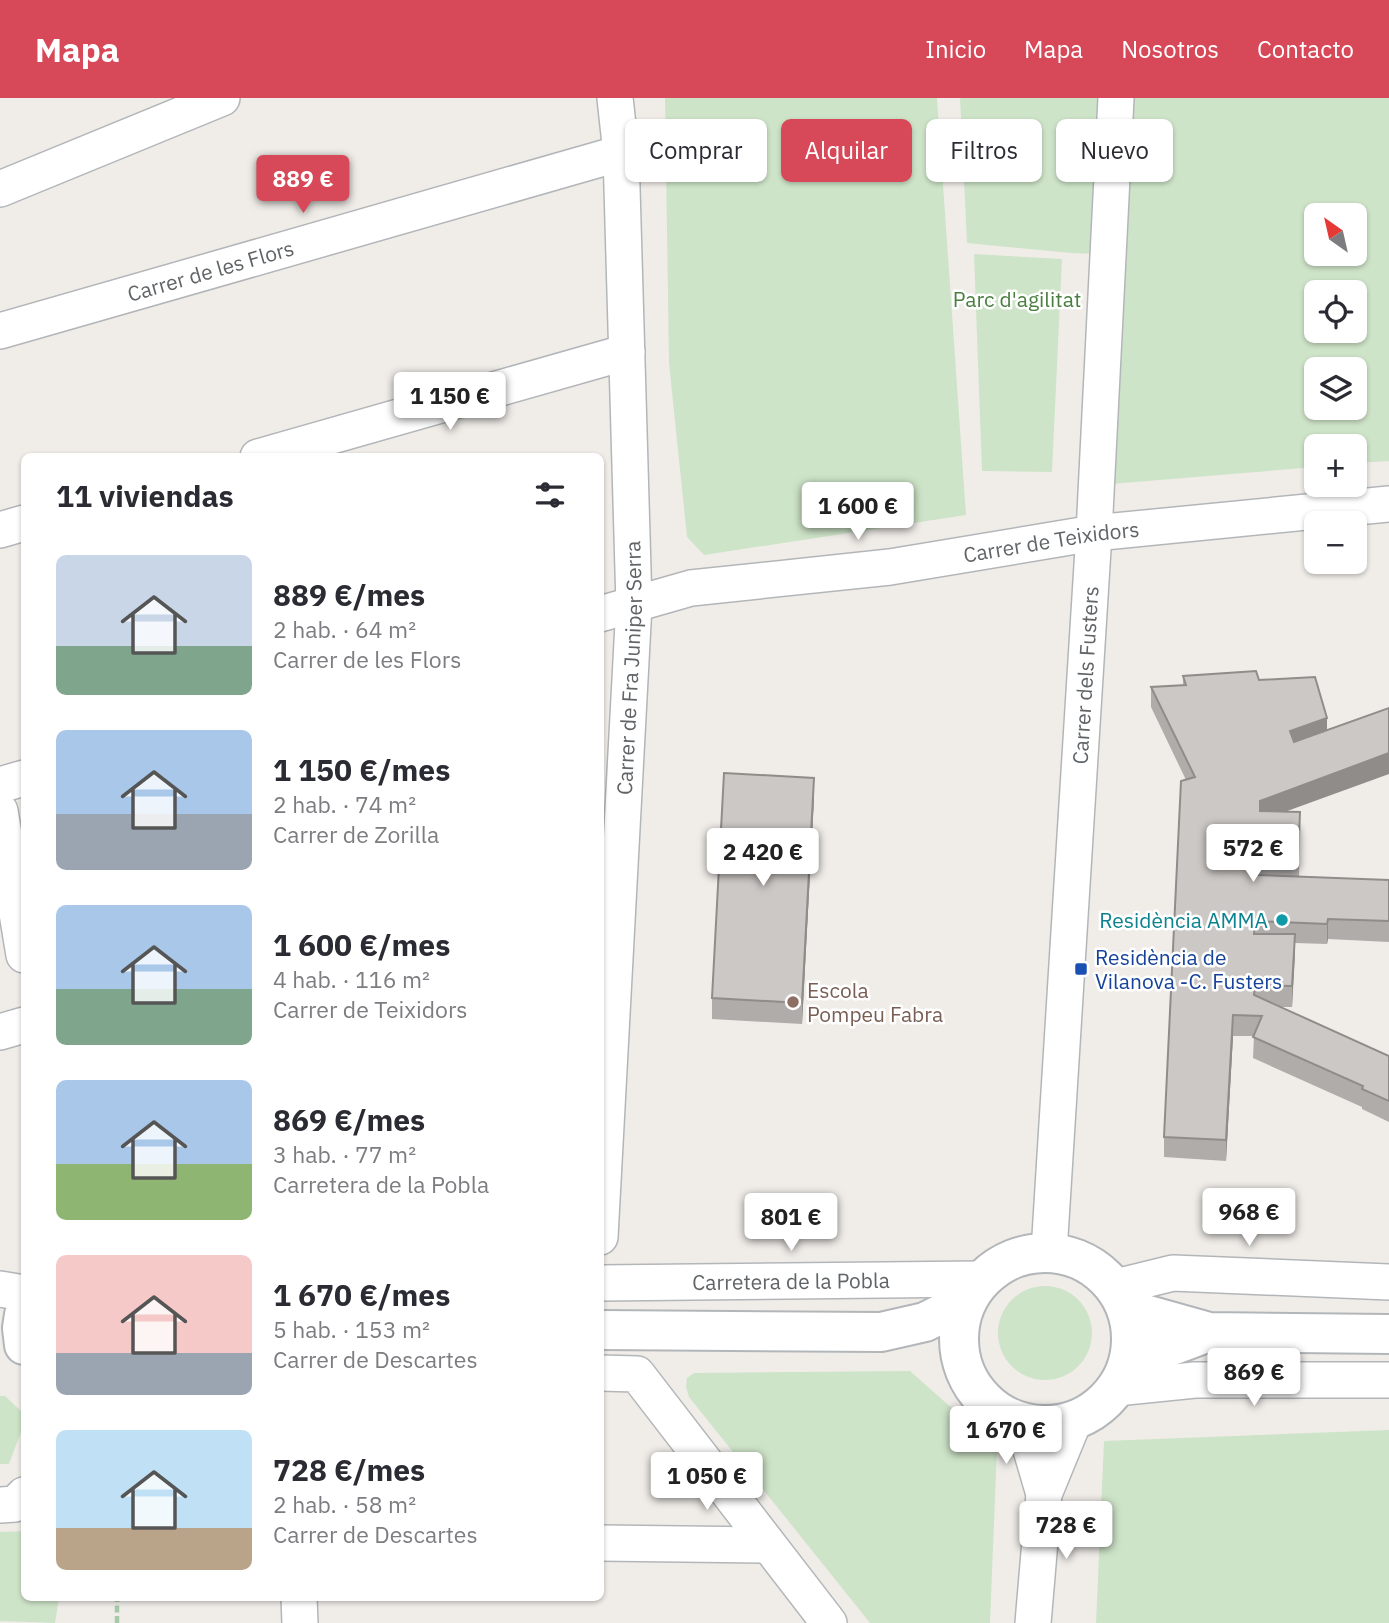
<!DOCTYPE html>
<html lang="es">
<meta charset="utf-8">
<style>
:root{--surface:#fff;--page:#f2f2f3;--text:#2b2b33;--muted:#7c7c81;--accent:#d74858}
body{margin:0;font-family:"IBM Plex Sans",sans-serif;background:var(--page);color:var(--text);height:100vh;display:flex;flex-direction:column;font-size:26px;white-space:nowrap}
*{box-sizing:border-box;margin:0}
p{font-size:23px;color:var(--muted)}
.icon{flex:none;width:38px;height:38px;fill:none;stroke:currentColor;stroke-width:2;stroke-linecap:round;stroke-linejoin:round}
.map{position:relative;flex:1;overflow:hidden}
.panel{position:absolute;left:21px;top:355px;width:583px;height:1148px;display:flex;flex-direction:column;background:var(--surface);border-radius:10px;box-shadow:0 2px 5px #0004}
.panel>*{flex:none}
.hud{position:absolute;left:625px;top:21px;width:658px;height:63px;display:flex;gap:14px}
.needle{width:46px;rotate:326deg}
.controls{position:absolute;left:1304px;top:105px;display:grid;gap:14px}
.controls a{display:grid;place-items:center;width:63px;height:63px;border-radius:10px;background:var(--surface);box-shadow:0 2px 5px #0004;font-size:35px}
.price{position:absolute;translate:-50% -60px;padding:0 16px;border-radius:7px;background:#fff;color:#222;font-size:23px;line-height:46px;filter:drop-shadow(0 2px 4px #0008)}
.price::after{content:'';position:absolute;left:50%;top:42px;width:21px;height:16px;margin-left:-10px;background:inherit;clip-path:polygon(0 0,100% 0,50% 100%)}
.price.active{background:var(--accent);color:#fff}
ul{padding:0;list-style:none}
li{display:flex;align-items:center;gap:21px;height:175px;padding:0 35px}
li span{display:grid;place-items:center;flex:none;width:196px;height:140px;border-radius:10px;color:#555}
li>.icon{margin-inline-start:auto}
span .icon{width:84px;height:84px;fill:#fffc;stroke-width:1}
li b{font-size:30px}
h2{display:flex;justify-content:space-between;align-items:center;height:84px;padding:0 35px;font-size:30px}
.tag{padding:0 24px;border-radius:10px;background:var(--surface);box-shadow:0 2px 5px #0004;font-size:24px;line-height:63px}
.tag.active{background:var(--accent);color:#fff}
header{display:flex;align-items:center;gap:42px;box-sizing:border-box;height:98px;padding:0 35px;background:var(--accent);color:#fff}
header strong{font-size:33px}
nav{display:flex;gap:38px;margin-inline-start:auto;font-size:24px}
.map>svg:first-child{display:block}
.green{fill:#cee4c8;fill-rule:evenodd}
.lines{fill:none;stroke-linecap:round;stroke-linejoin:round}
.street-casing{stroke:#b3b6b9;stroke-width:38}
.secondary-casing{stroke:#b3b6b9;stroke-width:42}
.path{stroke:#a5caa9;stroke-width:4.5;stroke-dasharray:7 3.5;stroke-linecap:butt}
.street{stroke:#fff;stroke-width:35}
.secondary{stroke:#fff;stroke-width:38}
.wall{fill:#afaca9}
.shaded-wall{fill:#8f8c8a}
.building{fill:#ccc8c5;stroke:#8f8c8a;stroke-width:2}
.culture-dot{fill:#0f9aa8;stroke:#fff;stroke-width:2.5}
.transit-dot{fill:#1a4fb4;stroke:#fff;stroke-width:2.5}
.education-dot{fill:#8d6e63;stroke:#fff;stroke-width:2.5}
.labels{text-anchor:middle;dominant-baseline:central;stroke-width:5;stroke-linejoin:round;paint-order:stroke}
.street-label{font-size:21px;fill:#606467;stroke:#fff}
.park-label{font-size:21px;fill:#487f3f;stroke:#fff}
.culture-label{font-size:21px;fill:#0d838f;stroke:#fff;text-anchor:end}
.transit-label{font-size:21px;fill:#164399;stroke:#fff;text-anchor:start}
.education-label{font-size:21px;fill:#785e54;stroke:#fff;text-anchor:start}
</style>
<header>
<strong>Mapa</strong>
<nav><a>Inicio</a><a>Mapa</a><a>Nosotros</a><a>Contacto</a></nav>
</header>
<div class="map">
<svg width="1389" height="1525" viewBox="0 0 1389 1525">
<rect width="100%" height="100%" fill="#f0ede9"/>
<!-- green -->
<path class="green" d="M665,0h272l29,417 -262,40 -17,-18 -18,-174z
M960,0h429v363l-34,2 -1,-17h-38v21l-205,17 16,-229 -56,-2 -104,-10zM1316,117h38v39h-38zM1316,194h38v39h-38zM1316,271h38v39h-38z
M974,156l88,5 -10,213 -70,-1z
M998 1235a47 47 0 1 1 94 0a47 47 0 1 1-94 0Z
M910,1273l87,77 -7,175h-120l-181,-226 -3,-10 1,-9 7,-5z
M0,1298h5l19,18v10l-15,40h-9z
M1389,1332v193h-293l8,-182z
M24,1433v67h35l-4,25 -55,-2v-89z"/>
<g class="lines">
<defs>
<g id="street">
<path d="M0,91l222,-91"/>
<path id="s1" d="M0,233l621,-178"/>
<path d="M258,359l369,-105"/>
<path d="M0,432l24,-7"/>
<path id="s2" d="M600,516l91,-26 199,-21 204,-34 295,-29"/>
<path d="M0,687l24,-7"/>
<path d="M0,713l24,144"/>
<path d="M0,934l24,-7"/>
<path id="s3" d="M600,1139l34,-632 -13,-452 -6,-55"/>
<path id="s4" d="M1049,1154l45,-719 22,-435"/>
<path id="s5" d="M600,1185l381,-4"/>
<path d="M1116,1189l57,-14 216,9"/>
<path d="M0,1191l24,4"/>
<path d="M600,1275l37,1 192,249"/>
<path d="M1116,1290l79,-8h194"/>
<path d="M1023,1325l21,71"/>
<path d="M0,1407l15,-1 9,-9"/>
<path d="M600,1445l168,2"/>
<path d="M299,1500l1,25"/>
<path d="M1033,1525l11,-129 30,-73"/>
</g>
<path id="secondary" d="M959 1241a86 86 0 1 1 172 0a86 86 0 1 1-172 0Z
M1127,1211l82,23 180,2
M24,1217l-2,13 2,17
M600,1232l281,2 44,-10 42,-21
M1129,1264l80,-30"/>
</defs>
<!-- street casing -->
<use href="#street" class="street-casing"/>
<!-- secondary casing -->
<use href="#secondary" class="secondary-casing"/>
<!-- path -->
<path class="path" d="M117,1525v-25"/>
<!-- street -->
<use href="#street" class="street"/>
<!-- secondary -->
<use href="#secondary" class="secondary"/>
</g>
<!-- wall -->
<path class="wall" d="M1183,578l103,136 14,21 -1,44 90,3v62l-61,-3 -1,5 -32,-1 -3,64h-11l108,49v66l-27,-13v-2l-109,-49 1,-22h-21l-7,125 -62,-4v-20l22,-357 -35,-73v-20l32,-2z
M814,700l-12,226 -90,-5v-21z"/>
<!-- shaded-wall -->
<path class="shaded-wall" d="M1327,620v20l-37,13v-20z
M1389,655v21l-129,47v-20z
M814,680v20l-12,226v-21z
M1328,821v20l-1,5v-20z
M1295,836v21l-3,52v-21z
M1233,917v21l-7,125v-21z"/>
<!-- building -->
<path class="building" d="M1256,573l3,9 56,-3 12,41 -37,13 4,11 95,-34v45l-129,48v10l40,1 -2,53 -40,-3v13l131,5v41l-61,-2 -1,5 -72,-3 -1,13h41l-3,52 -37,-1 -1,10 135,61v45l-27,-12 1,-3 -110,-49 9,-21 -29,-1 -7,125 -62,-3 17,-356 14,-4 -44,-90 35,-2 -3,-9z
M724,675l90,5 -12,225 -90,-5z"/>
<!-- markers -->
<circle class="culture-dot" cx="1282" cy="822" r="7"/>
<rect class="transit-dot" x="1074" y="864" width="14" height="14" rx="3.5"/>
<circle class="education-dot" cx="793" cy="904" r="7"/>
<g class="labels">
<!-- street labels -->
<g class="street-label">
<text stroke="none"><textPath href="#s1" startOffset="219">Carrer de les Flors</textPath></text>
<text stroke="none"><textPath href="#s2" startOffset="458">Carrer de Teixidors</textPath></text>
<text stroke="none"><textPath href="#s3" startOffset="570">Carrer de Fra Juniper Serra</textPath></text>
<text stroke="none"><textPath href="#s4" startOffset="578">Carrer dels Fusters</textPath></text>
<text stroke="none"><textPath href="#s5" startOffset="191">Carretera de la Pobla</textPath></text>
</g>
<!-- park labels -->
<g class="park-label">
<text x="1017" y="201">Parc d'agilitat</text>
</g>
<!-- culture labels -->
<g class="culture-label">
<text x="1268" y="822">Residència AMMA</text>
</g>
<!-- transit labels -->
<g class="transit-label">
<text x="1095" y="859">Residència de<tspan x="1095" dy="24">Vilanova -C. Fusters</tspan></text>
</g>
<!-- education labels -->
<g class="education-label">
<text x="807" y="892">Escola<tspan x="807" dy="24">Pompeu Fabra</tspan></text>
</g>
</g>
</svg>
<div class="controls">
<a><svg class="needle" viewBox="-14 -14 28 28"><path d="M0-13l5 13h-10z" fill="#e53935"/><path d="M0 13l5-13h-10z" fill="#7c7c81"/></svg></a>
<a><svg class="icon" aria-label="locate" viewBox="0 0 24 24"><circle cx="12" cy="12" r="6"/><path d="M12 2v4M12 18v4M2 12h4M18 12h4"/></svg></a>
<a><svg class="icon" aria-label="layers" viewBox="0 0 24 24"><path d="M12 4l9 5-9 5-9-5zM3 14l9 5 9-5"/></svg></a>
<a>+</a>
<a>−</a>
</div>
<b class="price active" style="left:303px;top:117px">889 €</b>
<b class="price" style="left:450px;top:334px">1 150 €</b>
<b class="price" style="left:858px;top:444px">1 600 €</b>
<b class="price" style="left:1253px;top:786px">572 €</b>
<b class="price" style="left:763px;top:790px">2 420 €</b>
<b class="price" style="left:1249px;top:1150px">968 €</b>
<b class="price" style="left:791px;top:1155px">801 €</b>
<b class="price" style="left:1254px;top:1310px">869 €</b>
<b class="price" style="left:1006px;top:1368px">1 670 €</b>
<b class="price" style="left:707px;top:1414px">1 050 €</b>
<b class="price" style="left:1066px;top:1463px">728 €</b>
<div class="hud">
<a class="tag">Comprar</a>
<a class="tag active">Alquilar</a>
<a class="tag">Filtros</a>
<a class="tag">Nuevo</a>
</div>
<section class="panel">
<h2>11 viviendas<svg class="icon" aria-label="filters" viewBox="0 0 24 24"><path d="M4 7h16M4 17h16"/><circle cx="9" cy="7" r="2"/><circle cx="15" cy="17" r="2"/></svg></h2>
<ul>
<li><span style="background:linear-gradient(#c9d6e8 65%,#7fa58c 0)"><svg class="icon" aria-label="home" viewBox="0 0 24 24"><path d="M3 11l9-7 9 7M6 9v11h12V9"/></svg></span><div><b>889 €/mes</b><p>2 hab. · 64 m²</p><p>Carrer de les Flors</p></div></li>
<li><span style="background:linear-gradient(#a9c7e8 60%,#9aa5b1 0)"><svg class="icon" aria-label="home" viewBox="0 0 24 24"><path d="M3 11l9-7 9 7M6 9v11h12V9"/></svg></span><div><b>1 150 €/mes</b><p>2 hab. · 74 m²</p><p>Carrer de Zorilla</p></div></li>
<li><span style="background:linear-gradient(#a9c7e8 60%,#7fa58c 0)"><svg class="icon" aria-label="home" viewBox="0 0 24 24"><path d="M3 11l9-7 9 7M6 9v11h12V9"/></svg></span><div><b>1 600 €/mes</b><p>4 hab. · 116 m²</p><p>Carrer de Teixidors</p></div></li>
<li><span style="background:linear-gradient(#a9c7e8 60%,#8fb573 0)"><svg class="icon" aria-label="home" viewBox="0 0 24 24"><path d="M3 11l9-7 9 7M6 9v11h12V9"/></svg></span><div><b>869 €/mes</b><p>3 hab. · 77 m²</p><p>Carretera de la Pobla</p></div></li>
<li><span style="background:linear-gradient(#f6c9c9 70%,#9aa5b1 0)"><svg class="icon" aria-label="home" viewBox="0 0 24 24"><path d="M3 11l9-7 9 7M6 9v11h12V9"/></svg></span><div><b>1 670 €/mes</b><p>5 hab. · 153 m²</p><p>Carrer de Descartes</p></div></li>
<li><span style="background:linear-gradient(#bfe0f5 70%,#b9a48a 0)"><svg class="icon" aria-label="home" viewBox="0 0 24 24"><path d="M3 11l9-7 9 7M6 9v11h12V9"/></svg></span><div><b>728 €/mes</b><p>2 hab. · 58 m²</p><p>Carrer de Descartes</p></div></li>
</ul>
</section>
</div>
